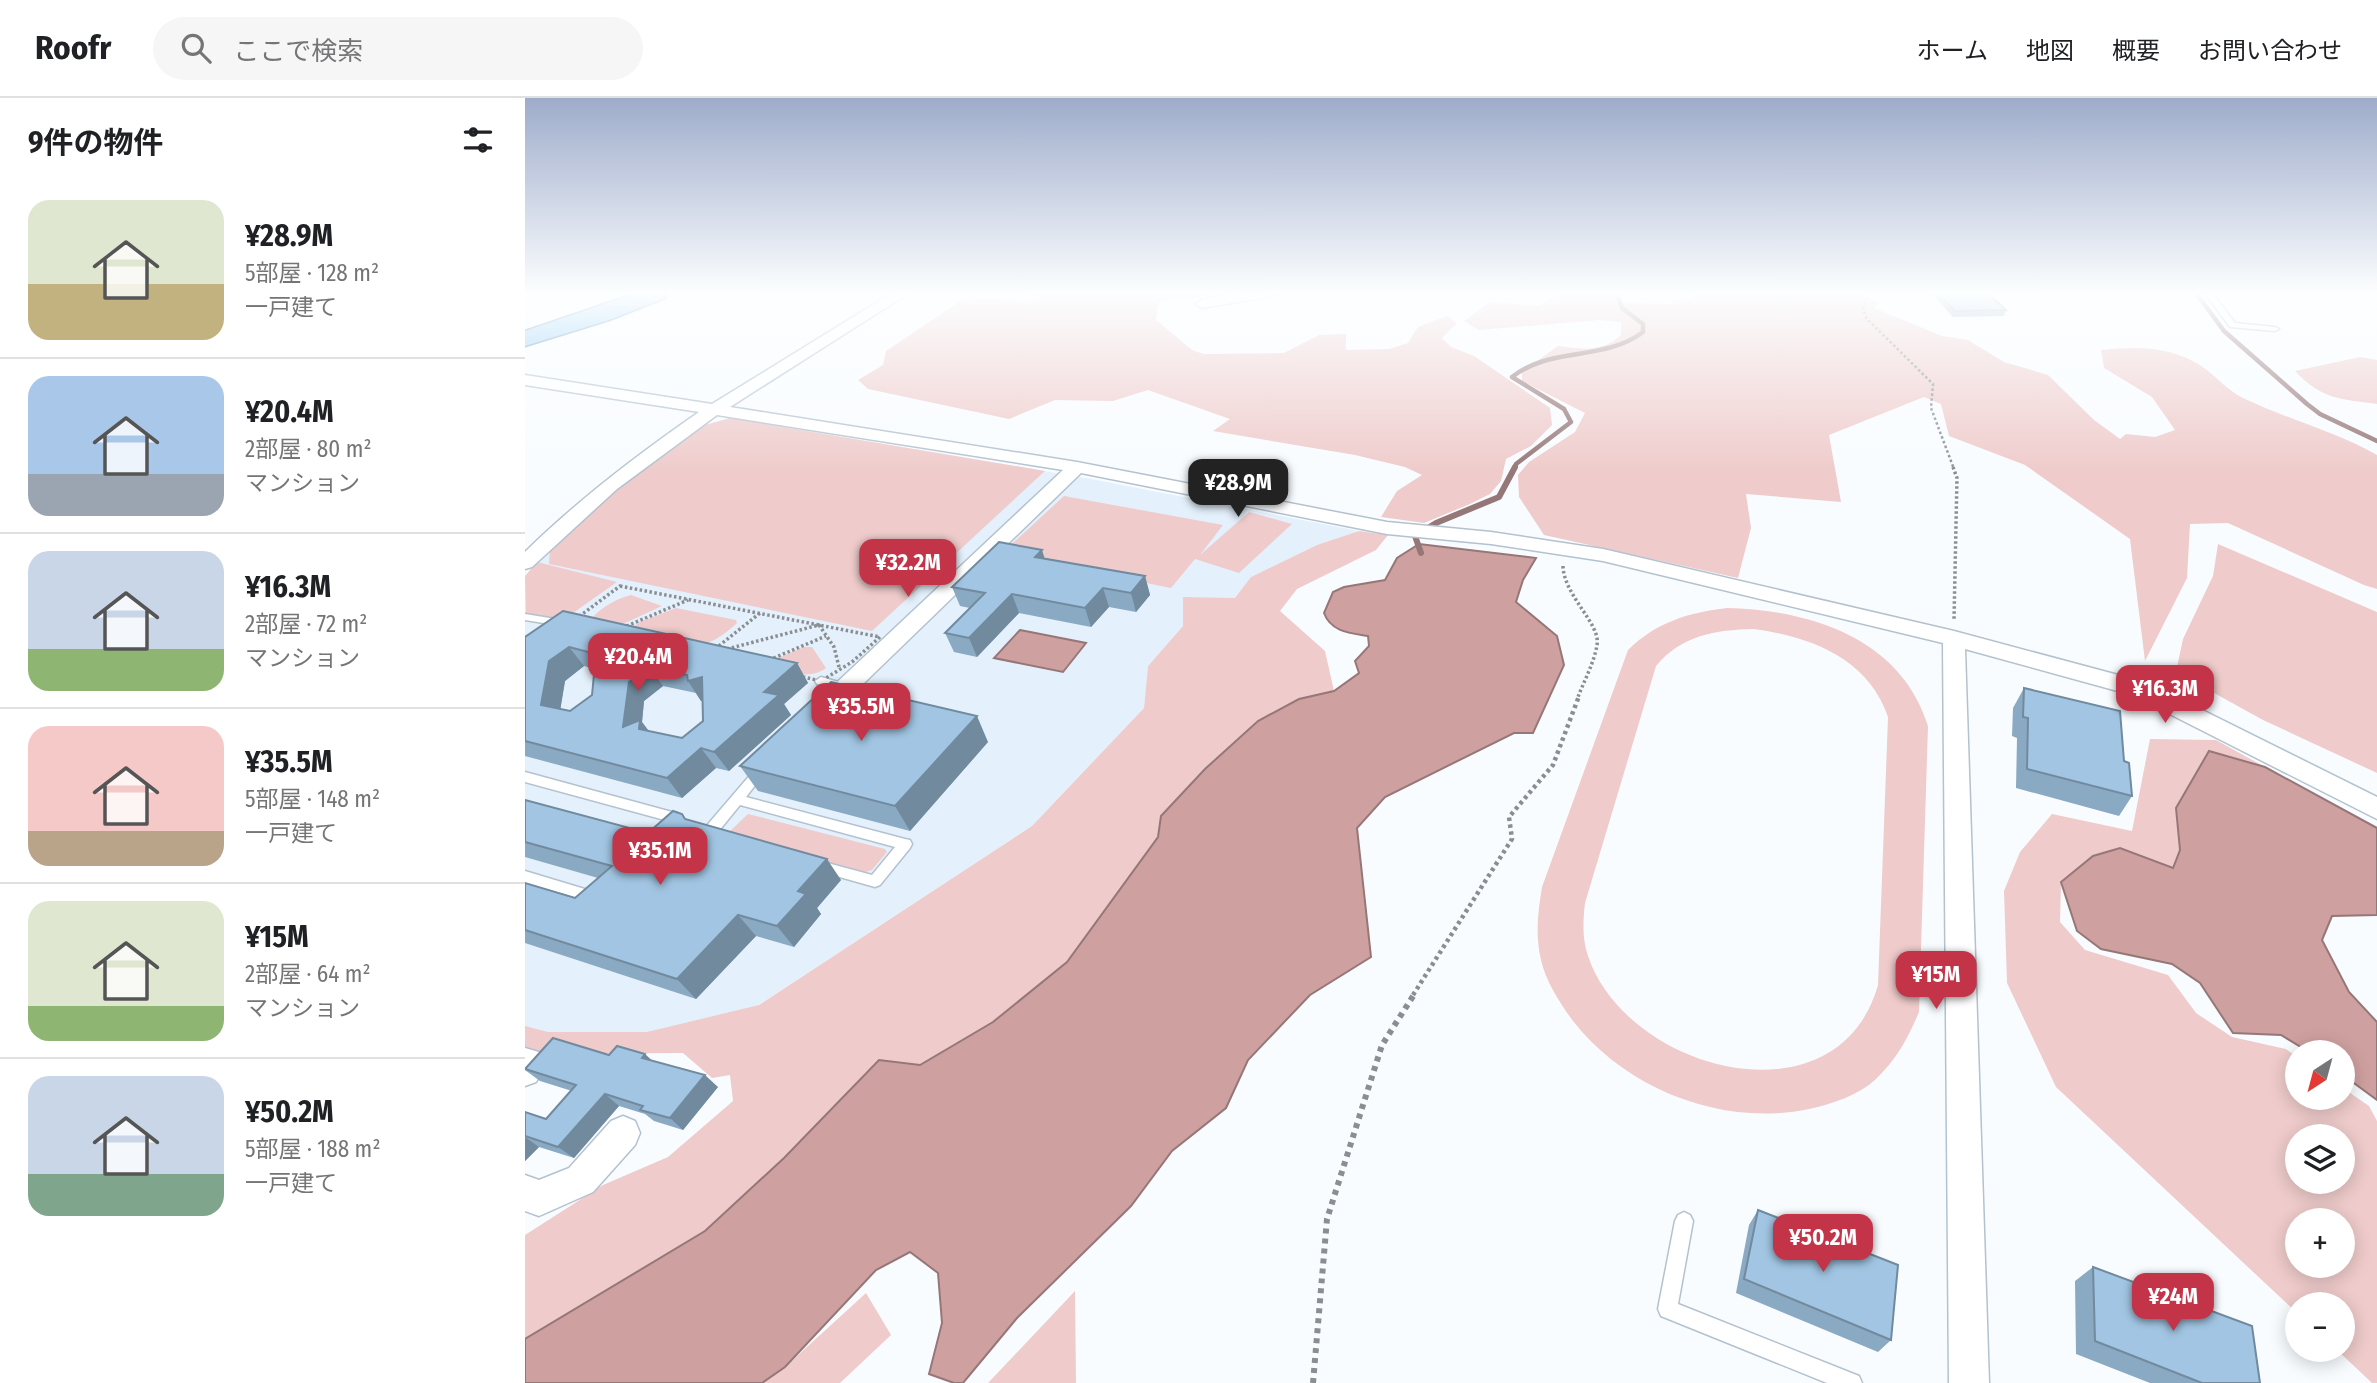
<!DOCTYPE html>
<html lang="ja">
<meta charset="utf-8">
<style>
:root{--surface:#fff;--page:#f6f6f6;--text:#202124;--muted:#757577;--line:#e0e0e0;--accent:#c43448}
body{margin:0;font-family:"Fira Sans Condensed","Noto Sans JP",sans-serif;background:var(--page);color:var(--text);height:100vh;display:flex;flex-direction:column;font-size:26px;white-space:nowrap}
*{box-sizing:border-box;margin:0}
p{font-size:23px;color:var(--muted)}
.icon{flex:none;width:38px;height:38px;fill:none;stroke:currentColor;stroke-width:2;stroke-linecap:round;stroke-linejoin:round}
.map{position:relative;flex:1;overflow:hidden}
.sheet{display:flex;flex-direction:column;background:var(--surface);width:525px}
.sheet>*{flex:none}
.needle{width:46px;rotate:216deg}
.tools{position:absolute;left:1760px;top:942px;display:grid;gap:14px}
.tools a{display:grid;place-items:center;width:70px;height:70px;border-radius:50%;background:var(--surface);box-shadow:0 4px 18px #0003;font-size:35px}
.price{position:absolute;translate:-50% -60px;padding:0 16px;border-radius:14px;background:var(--accent);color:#fff;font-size:23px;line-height:46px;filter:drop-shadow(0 2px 4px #0008)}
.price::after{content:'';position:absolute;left:50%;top:42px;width:21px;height:16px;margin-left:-10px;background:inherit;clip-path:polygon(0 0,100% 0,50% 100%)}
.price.active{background:#222;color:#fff}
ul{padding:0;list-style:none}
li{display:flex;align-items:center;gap:21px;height:175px;padding:0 28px}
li+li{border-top:2px solid var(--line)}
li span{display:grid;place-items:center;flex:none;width:196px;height:140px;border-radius:21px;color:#555}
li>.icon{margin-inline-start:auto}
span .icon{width:84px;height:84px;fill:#fffc;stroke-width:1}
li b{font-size:30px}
h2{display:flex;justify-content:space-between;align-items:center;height:84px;padding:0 28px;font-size:30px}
header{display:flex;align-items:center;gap:42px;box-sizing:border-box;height:98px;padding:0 35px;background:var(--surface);border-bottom:2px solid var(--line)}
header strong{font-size:33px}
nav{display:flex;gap:38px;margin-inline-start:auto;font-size:24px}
.search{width:490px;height:63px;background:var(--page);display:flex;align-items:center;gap:18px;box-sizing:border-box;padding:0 24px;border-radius:38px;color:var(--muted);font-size:26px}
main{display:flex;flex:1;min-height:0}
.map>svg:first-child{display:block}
.built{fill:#e4f1fc}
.green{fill:#efcbcb;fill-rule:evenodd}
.water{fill:#cfa0a0;stroke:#967778;stroke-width:2}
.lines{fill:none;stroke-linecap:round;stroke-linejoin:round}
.stream-far1{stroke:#967778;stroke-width:4.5}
.stream{stroke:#967778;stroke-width:6}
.service-casing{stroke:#b3c2ce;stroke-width:3}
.minor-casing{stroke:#b3c2ce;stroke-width:3}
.trunk-casing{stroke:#487ea7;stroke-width:3}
.path-far3{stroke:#8a8e92;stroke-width:2.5;stroke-dasharray:2.5 2.5;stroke-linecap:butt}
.path-far2{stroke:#8a8e92;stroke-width:3.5;stroke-dasharray:2.5 2.5;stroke-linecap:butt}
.path-far1{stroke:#8a8e92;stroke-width:4.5;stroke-dasharray:3.5 3.5;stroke-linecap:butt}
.path{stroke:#8a8e92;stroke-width:6;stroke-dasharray:5 5;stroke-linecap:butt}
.service{fill:#fff;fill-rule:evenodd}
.minor{fill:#fff;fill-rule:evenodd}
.trunk{fill:#84c4f6;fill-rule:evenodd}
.wall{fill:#8aa9c2;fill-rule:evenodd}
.shaded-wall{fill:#718a9e}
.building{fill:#a1c5e2;stroke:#718a9e;stroke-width:2;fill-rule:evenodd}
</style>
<header>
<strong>Roofr</strong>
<div class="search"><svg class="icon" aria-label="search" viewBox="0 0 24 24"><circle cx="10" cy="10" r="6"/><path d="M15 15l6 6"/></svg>ここで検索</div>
<nav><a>ホーム</a><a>地図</a><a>概要</a><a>お問い合わせ</a></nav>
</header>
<main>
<section class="sheet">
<h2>9件の物件<svg class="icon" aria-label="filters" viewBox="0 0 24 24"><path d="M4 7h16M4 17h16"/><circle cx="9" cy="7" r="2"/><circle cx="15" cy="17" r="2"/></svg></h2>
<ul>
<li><span style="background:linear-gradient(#dfe7d0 60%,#c2b280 0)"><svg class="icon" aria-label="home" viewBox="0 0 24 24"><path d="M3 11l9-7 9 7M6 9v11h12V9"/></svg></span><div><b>¥28.9M</b><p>5部屋 · 128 m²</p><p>一戸建て</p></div></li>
<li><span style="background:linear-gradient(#a9c7e8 70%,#9aa5b1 0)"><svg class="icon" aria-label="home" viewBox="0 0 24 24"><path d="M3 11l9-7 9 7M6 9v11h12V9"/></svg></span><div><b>¥20.4M</b><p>2部屋 · 80 m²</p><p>マンション</p></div></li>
<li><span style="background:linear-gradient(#c9d6e8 70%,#8fb573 0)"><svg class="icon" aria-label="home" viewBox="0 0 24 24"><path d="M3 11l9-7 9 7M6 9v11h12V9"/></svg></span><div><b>¥16.3M</b><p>2部屋 · 72 m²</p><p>マンション</p></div></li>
<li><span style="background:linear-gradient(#f6c9c9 75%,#b9a48a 0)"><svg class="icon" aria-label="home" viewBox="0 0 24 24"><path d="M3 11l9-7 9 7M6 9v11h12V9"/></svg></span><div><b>¥35.5M</b><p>5部屋 · 148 m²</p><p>一戸建て</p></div></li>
<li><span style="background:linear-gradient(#dfe7d0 75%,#8fb573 0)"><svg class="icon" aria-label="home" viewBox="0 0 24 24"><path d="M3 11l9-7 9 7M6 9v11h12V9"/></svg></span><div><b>¥15M</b><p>2部屋 · 64 m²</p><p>マンション</p></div></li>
<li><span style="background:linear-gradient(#c9d6e8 70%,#7fa58c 0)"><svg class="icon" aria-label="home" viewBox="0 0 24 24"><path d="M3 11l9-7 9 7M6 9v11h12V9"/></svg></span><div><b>¥50.2M</b><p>5部屋 · 188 m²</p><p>一戸建て</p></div></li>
</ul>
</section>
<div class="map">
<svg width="1852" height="1285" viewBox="0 0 1852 1285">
<rect width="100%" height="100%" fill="#f9fcff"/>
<!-- built -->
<path class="built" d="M205,320l356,60 273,53 -42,14 -66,32 -16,22 -51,-2 -1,29 -35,40 -4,42 -112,118 -295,193 -64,26 -148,5v-474l25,-27 155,-124z"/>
<!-- green -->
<path class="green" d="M516,195h174c-19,10 -34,1 -57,10l-2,17 36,30 12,4 80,-1 35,-18 27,-1v16l43,-1 19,-6 10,-16 29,-11 10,7 -15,15 9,9 23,9 76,52 2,17 -21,21 -25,13 -5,22 -11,13 -20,10 -46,19 -43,-6 16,-26 25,-16 -17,-8 -50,-12 -142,-24 17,-12 -82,-29 -35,11 -58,-1 -46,19 -141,-30 -10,-9 25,-15 3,-14 82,-55 60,5z
M1035,195h65l-5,10 54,1 -5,-4h21l8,-7h159l23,9 -6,6 68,28 26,4 36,22 44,13 46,45 26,19 6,-5 29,3 20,-7 -23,-33 -48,-29 -3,-18c34,-4 69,-4 99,15 15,10 27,25 43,33 44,21 91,33 134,57v134l-13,-4 -136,-62 -38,1 -3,54 -42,83 -15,-122 -105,-74 -76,-29 -8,-32 -17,-7 -95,38 12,67 -95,-8 5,34 -13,50 -194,-43 -25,-38 -1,-22 11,-13 46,-30 10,-19 -63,-32v-9l36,-26c24,3 44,7 63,-11v-13l-22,-2 -120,10 -15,-9 26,-19 49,4z
M1835,259l17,3v44c-37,-5 -56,-5 -82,-33z
M205,320l315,53 -173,160 -323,-67 1,-15 66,-60 89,-64z
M539,398l159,29 -23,30 49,-43 43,12 -53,49 -44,-14 -24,29 -170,-34z
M834,433l29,4 -12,15 -79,39 -17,22 45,40 9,40 -36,8 -40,22 -53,48 -44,47 -3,21 -91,125 -74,60 -73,43 -41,-5 -95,98 -79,73 -180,108v-104l78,-50 65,-28 65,-56 -3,-26 -18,3 -29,-25 -142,1 -16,-4v-24l23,6h99l112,-27 273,-179 112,-118 4,-42 35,-40v-29l52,1 16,-21 66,-32z
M1693,446l159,68v161l-114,-53 -87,-48 7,-33 30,-63z
M12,464l80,20 -54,38 -37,-6 -1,-38z
M106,497l31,11 -52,24 -22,-7c10,-14 27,-24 43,-28z
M151,510l60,12 1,3c-40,38 -65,22 -111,9l14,-10z
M1202,510c83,2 174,30 201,118l-9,286c-11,26 -22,47 -43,67 -17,16 -44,25 -67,30 -86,18 -182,-19 -236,-88 -13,-18 -27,-39 -32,-61 -6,-26 -3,-48 1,-73l86,-237c29,-28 59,-37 99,-42zM1229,531c57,8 114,29 134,88l-10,268c-40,142 -251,87 -290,-29 -6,-17 -5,-35 -3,-53l71,-237c26,-31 59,-36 98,-37z
M279,549h8l14,21c-18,13 -35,3 -54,-2l2,-6z
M1625,641l66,1 49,27 -56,-16 -33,56 4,43 -7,18 -53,-20 -59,34 -1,40 25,28 83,25 28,38 36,24 54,12 12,9v39h45v-9l26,18 8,15v262h-5l-36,-34h7v-45h-45v10l-242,-227 -49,-104 -3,-92 16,-39 32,-38 80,17zM1773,1038h45v45h-45zM1773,1122h45v45h-45z
M223,716l137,35 2,3 -15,18 -6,2 -136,-35 -2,-4z
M550,1193l1,92h-88z
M341,1195l25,42 -51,48h-78l23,-16z"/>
<!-- water -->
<path class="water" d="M894,446l117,14 -13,22 -7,22 41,34 7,29 -31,68h-19l-129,64 -28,31 14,129 -61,38 -62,65 -22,48 -54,43 -41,55 -114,112 -54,65h-9l-25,-9 13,-51 -4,-50 -28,-21 -34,18 -91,97 -23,16h-237v-44l180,-108 79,-73 95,-98 41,5 73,-43 74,-60 91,-125 3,-21 44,-47 53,-48 41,-22 35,-8 25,-18 -4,-12 14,-15 -1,-10c-18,-3 -37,-4 -44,-23l9,-21 11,-5 41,-7 12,-22z
M495,532l66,13 -23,29 -69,-14z
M1684,653l56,16 112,61v87l-45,1 -10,24 27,52 28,30v78l-34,-25v-23h-34l-28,-17 -48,-2 -33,-50 -28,-19 -71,-15 -24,-18 -16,-49 32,-26 27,-8 53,20 7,-18 -4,-42z"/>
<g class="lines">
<!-- stream-far1 -->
<path class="stream-far1" d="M1671,195l28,38 83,73 13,10 57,27
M989,371l2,-5 55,-42 -7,-13 -52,-32c39,-31 91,-15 131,-45v-8l-21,-16 -6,-15"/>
<!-- stream -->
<path class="stream" d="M896,455l-6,-17 21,-13 63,-26 16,-30"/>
<defs>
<path id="service" d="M1680,195h7l23,30 40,4 4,2 -4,2 -45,-4z
M0,516l37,6 5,3 -5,3 -37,-6z
M296,579l28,8 2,3 -6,4 -28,-8 -2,-3z
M236,667l4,2 2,3 -21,27 159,42 5,1 2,4 -2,4 -30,37 -5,2 -60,-17 -2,-4 2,-4 5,-1 52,14 23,-28 -155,-42 -22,27 4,4 -2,4 -5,1 -12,-3 -2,-4 2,-4 54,-63z
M0,674l147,40 5,1 2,4 -2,4 -5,1 -147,-40z
M0,773l63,19 2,4 -2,4 -5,2 -58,-17z
M1159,1114l6,3 3,6 -15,83 181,72 3,7h-35l-166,-67 -3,-7 17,-88 3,-6z"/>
<path id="minor" d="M367,195h17l-179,114 347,55 310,60 104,10 112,17 351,82 194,52 229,114v22l-245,-124 -167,-46 24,734h-40l-6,-740 -340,-82 -112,-17 -104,-10 -306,-61 -249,241 -8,2 -8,-2 -4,-6 4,-6 247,-232 -346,-55 -100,74 -85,78 -7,2v-17c54,-53 112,-97 174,-140l-174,-27v-10l187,29z
M716,195h33l-7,4 -65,11 -7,-4 7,-4z
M0,950l17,5 5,11 -11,18 -11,4z
M98,1018l12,5 5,12 -5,12 -42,47 -54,24 -14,-5v-36l14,5 30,-12 42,-47z"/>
<path id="trunk" d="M112,195h31l-3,5 -56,22 -84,26v-15z"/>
</defs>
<!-- service casing -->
<use href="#service" class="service-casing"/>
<!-- minor casing -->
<use href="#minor" class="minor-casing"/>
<!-- trunk casing -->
<use href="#trunk" class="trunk-casing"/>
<!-- path-far3 -->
<path class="path-far3" d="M1344,195l-6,14 3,11 67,66 -2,24 23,61"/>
<!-- path-far2 -->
<path class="path-far2" d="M1428,369l4,11 -3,142
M1038,468c1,30 38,58 34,79 -3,18 -13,36 -19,52
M95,488l260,51 -28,25 -31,19 -252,-57z
M97,530l66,-28
M190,551l45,-36
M202,551l92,-24 15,22 5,20
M244,562l57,-24"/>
<!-- path-far1 -->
<path class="path-far1" d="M888,897l99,-156 -3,-22 44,-52 26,-69"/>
<!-- path -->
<path class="path" d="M788,1285l14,-164 55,-174 33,-52"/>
<!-- service -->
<use href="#service" class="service"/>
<!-- minor -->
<use href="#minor" class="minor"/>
<!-- trunk -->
<use href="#trunk" class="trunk"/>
</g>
<!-- wall -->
<path class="wall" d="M1411,195h52l18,17 -2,6 -51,1 -18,-20z
M519,460l101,18 5,19 -14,17 -27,-5 -18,20 -72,-14 -42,44 -23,-5 -9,-19 25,-25 -10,-2 -8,-19z
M0,539l272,26 11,20 -24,21 7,11 -62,56 -13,-3 -34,30 -157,-42zM59,568l11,3 -3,26 -22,16 -10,-2 5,-28zM138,588l33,7 5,8 2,-1v21l-21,17 -33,-7 -7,-9 2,-21z
M1499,590l100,73 8,35 -13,20 -103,-28 1,-50 -5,-2 1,-28z
M463,644l-78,89 -152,-40 -18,-25z
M0,702l123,33 39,-13 154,60 -24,28 4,6 -27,33 -38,-11 -60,63 -171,-56v-60l50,15 23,-20 -73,-21z
M84,957l44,6 65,26 -35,43 -29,-9 -9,-7 -26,-8 -45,52 -35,-11 -14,14v-49l21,7 26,-28 -32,-10 -15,-11z
M1233,1112l133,130 -13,12 -142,-59 13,-68z
M1568,1169l167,116h-110l-74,-29 -1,-73z"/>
<!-- shaded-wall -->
<path class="shaded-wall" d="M517,452l6,19 -13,-12z
M620,478l5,19 -14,17 -5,-19z
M578,490l6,19 -18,20 -6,-19z
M487,496l7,19 -42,44 -8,-19z
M44,549l15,19 -19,15 -7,43 -17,-19 8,-44z
M272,565l11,20 -24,21 7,11 -62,56 -15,-19 50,-60z
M124,569l14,19 -19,15 -2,21 13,18 -32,-13 6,-45z
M177,579l13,20 -14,4 -13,-20z
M452,618l11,26 -78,89 -15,-25z
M176,650l15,20 -34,30 -15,-20z
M302,761l14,21 -24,28 4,6 -27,33 -17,-21 21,-35z
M213,817l18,21 -60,63 -19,-20z
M120,956l13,12 -16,-8z
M180,977l13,12 -35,43 -13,-12z
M80,996l14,12 -45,52 -16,-11z
M0,1039l14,10 -14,14z"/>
<!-- building -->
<path class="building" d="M1413,195h50l18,17 -51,1z
M474,444l43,8 -7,7 110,19 -14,17 -28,-5 -18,20 -73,-14 -43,44 -24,-5 40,-40 -33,-6z
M38,513l234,52 -33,29 15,3 -65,57 -13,-4 -34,30 -142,-37v-104zM44,549l27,7 -4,41 -22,16 -29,-6 8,-44zM124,569l38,8 1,6 14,-4 1,44 -21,17 -43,-9 1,-9 -17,7 6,-45z
M306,584l146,34 -82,90 -155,-40z
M1499,590l96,23 4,50 5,2 3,33 -105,-27 1,-51 -5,-1z
M0,702l123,33 25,-22 9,3 3,5 142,40 -29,32 8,3 -29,32 -39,-11 -61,64 -152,-49v-47l50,15 37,-32 -87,-24z
M28,940l56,17 8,-9 28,8 -3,4 63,17 -35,43 -30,-8 3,-4 -38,-12 -47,53 -33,-11v-24l21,7 30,-34 -51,-16z
M1233,1112l140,55 -7,75 -147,-61z
M1568,1169l159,59 8,57h-58l-107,-42z"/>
<!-- sky -->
<linearGradient id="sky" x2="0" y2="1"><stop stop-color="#9eaccb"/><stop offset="0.52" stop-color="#fcfeff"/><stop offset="1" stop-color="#fcfeff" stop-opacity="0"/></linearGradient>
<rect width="1852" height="375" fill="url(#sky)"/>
</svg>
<div class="tools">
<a><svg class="needle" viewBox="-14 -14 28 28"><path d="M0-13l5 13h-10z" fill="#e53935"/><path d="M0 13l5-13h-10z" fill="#757577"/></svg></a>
<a><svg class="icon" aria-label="layers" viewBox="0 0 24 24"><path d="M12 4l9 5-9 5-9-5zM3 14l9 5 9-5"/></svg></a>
<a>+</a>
<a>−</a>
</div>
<b class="price active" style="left:713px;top:421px">¥28.9M</b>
<b class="price" style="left:383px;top:501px">¥32.2M</b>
<b class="price" style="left:113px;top:595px">¥20.4M</b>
<b class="price" style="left:1640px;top:627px">¥16.3M</b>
<b class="price" style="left:336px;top:645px">¥35.5M</b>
<b class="price" style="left:135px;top:789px">¥35.1M</b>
<b class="price" style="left:1411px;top:913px">¥15M</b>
<b class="price" style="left:1298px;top:1176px">¥50.2M</b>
<b class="price" style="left:1648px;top:1235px">¥24M</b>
</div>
</main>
